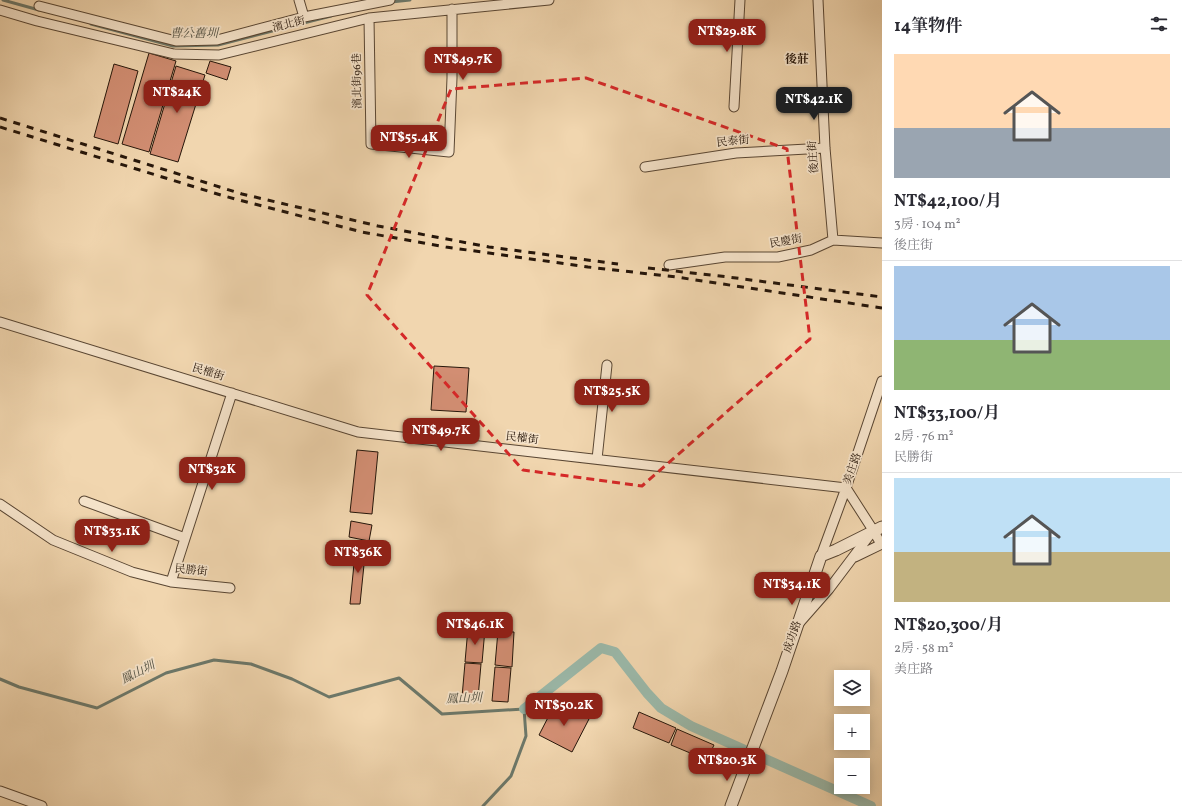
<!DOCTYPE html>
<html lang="zh-TW">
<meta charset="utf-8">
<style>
:root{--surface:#fff;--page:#f2f2f3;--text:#2b2b33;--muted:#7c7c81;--line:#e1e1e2;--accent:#8f2418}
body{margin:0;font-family:Vollkorn,"Noto Serif TC",serif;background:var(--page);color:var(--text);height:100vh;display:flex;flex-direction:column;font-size:15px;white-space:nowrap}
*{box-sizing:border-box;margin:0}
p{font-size:13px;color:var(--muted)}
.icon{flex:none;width:22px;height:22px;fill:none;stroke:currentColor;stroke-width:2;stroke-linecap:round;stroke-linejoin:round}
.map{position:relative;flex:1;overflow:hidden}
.side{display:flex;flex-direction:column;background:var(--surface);width:300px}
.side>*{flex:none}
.tools{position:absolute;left:834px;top:670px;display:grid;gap:8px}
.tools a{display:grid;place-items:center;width:36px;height:36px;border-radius:0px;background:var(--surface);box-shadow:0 2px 10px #0003;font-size:20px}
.price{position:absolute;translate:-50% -34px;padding:0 9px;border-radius:8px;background:var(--accent);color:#fff;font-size:13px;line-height:26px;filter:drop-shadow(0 1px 2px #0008)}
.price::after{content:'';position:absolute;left:50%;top:24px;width:12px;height:9px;margin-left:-6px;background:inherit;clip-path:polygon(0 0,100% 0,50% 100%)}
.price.current{background:#222;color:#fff}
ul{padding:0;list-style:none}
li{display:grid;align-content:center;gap:8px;height:212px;padding:0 12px}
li+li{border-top:1px solid var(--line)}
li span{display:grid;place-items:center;height:124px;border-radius:0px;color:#555}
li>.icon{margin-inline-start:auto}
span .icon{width:72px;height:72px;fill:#fffc;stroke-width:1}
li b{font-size:17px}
h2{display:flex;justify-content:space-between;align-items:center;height:48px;padding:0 12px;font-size:17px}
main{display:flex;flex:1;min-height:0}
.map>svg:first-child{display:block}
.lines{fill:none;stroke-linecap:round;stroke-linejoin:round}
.stream{stroke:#6c786a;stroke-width:3}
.canal{stroke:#9bb9aa;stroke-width:10}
.building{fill:#d28e73;stroke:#26160a}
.minor-casing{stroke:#594633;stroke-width:11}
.tertiary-casing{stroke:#594633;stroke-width:13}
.minor{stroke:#f6e4cb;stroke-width:9}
.tertiary{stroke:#f6e4cb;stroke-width:11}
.rail{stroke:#26160a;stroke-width:3;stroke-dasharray:7 7;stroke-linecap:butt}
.marked{fill:none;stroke:#d62828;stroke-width:3;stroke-dasharray:8 5;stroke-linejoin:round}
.labels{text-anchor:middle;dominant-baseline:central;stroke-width:3.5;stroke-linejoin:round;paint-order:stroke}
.street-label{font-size:11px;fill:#26160a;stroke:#f6e4cb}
.water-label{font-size:12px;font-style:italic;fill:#4f4f42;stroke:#f6e4cb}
.neighbourhood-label{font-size:12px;font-weight:bold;fill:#26160a;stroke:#f6e4cb}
</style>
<main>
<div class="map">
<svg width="882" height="806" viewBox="0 0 882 806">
<rect width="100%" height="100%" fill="#f1d6af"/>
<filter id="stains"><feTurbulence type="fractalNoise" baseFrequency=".005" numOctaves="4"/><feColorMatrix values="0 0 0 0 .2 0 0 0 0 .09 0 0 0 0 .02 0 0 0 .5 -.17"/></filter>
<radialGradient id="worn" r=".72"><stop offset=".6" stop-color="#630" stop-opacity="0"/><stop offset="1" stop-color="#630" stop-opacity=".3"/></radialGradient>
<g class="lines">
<!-- stream -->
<path class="stream" d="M3,0l36,10
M391,2l19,-2
M91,24l82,22 45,-1 113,-29
M0,679l19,8 78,21 69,-35 48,-13 37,4 41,15 37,18 70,-19 43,36 82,-5 2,27 -15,40 -28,30"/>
<!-- canal -->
<path class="canal" d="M524,709l77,-61 14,4 32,41 14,15 30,18 180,80"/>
</g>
<!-- building -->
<path class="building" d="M149,53l27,8 -27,91 -27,-8z
M210,61l21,6 -4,13 -21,-7z
M114,64l24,7 -20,73 -24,-7z
M176,66l29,9 -27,87 -28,-8z
M434,366l35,2 -3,44 -35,-2z
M357,450l21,2 -6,62 -22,-2z
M351,521l21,4 -3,16 -20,-4z
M356,544l10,1 -6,59h-10z
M468,628l17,1 -3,34 -17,-1z
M498,631l16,1 -2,35 -17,-2z
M465,663l16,1 -3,34 -16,-1z
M495,667l16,1 -3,34 -16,-1z
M556,702l33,17 -17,33 -33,-17z
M639,712l37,16 -7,15 -36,-15z
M677,729l37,16 -7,15 -36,-15z"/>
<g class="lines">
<defs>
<path id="minor" d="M299,0l5,17
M818,0l7,148 8,92
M39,6l137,35 41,-1 87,-23 86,-17
M0,10l37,11 137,33 45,1 150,-37 180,-18
M369,18l2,126 78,8 3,-74v-69
M734,107l6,-107
M645,167l91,-14 89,-5
M669,265l56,-8h53l33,-7 22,-10 49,3
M0,322l358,110 488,56 27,42 8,14
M597,459l10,-94
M84,501l101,37
M0,504l53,36 79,32 39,10 59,6
M821,556l25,-68 36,-107
M855,557l27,-13
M171,582l61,-189
M800,622l29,-33 43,-57
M0,791l42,15"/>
<path id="tertiary" d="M731,806l51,-135 39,-115 15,-6 46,-23"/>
</defs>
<!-- minor casing -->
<use href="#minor" class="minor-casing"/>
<!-- tertiary casing -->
<use href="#tertiary" class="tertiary-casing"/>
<!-- minor -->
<use href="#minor" class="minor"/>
<!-- tertiary -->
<use href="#tertiary" class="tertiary"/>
<!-- rail -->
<path class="rail" d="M0,118l242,76 136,32 111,21 129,17
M0,127l224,69 138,36 84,15 142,20 88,10 206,31
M648,268l80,9 154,20"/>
</g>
<!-- marked area -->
<path class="marked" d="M586,78l201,71 23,190 -168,147 -119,-16 -156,-175 84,-206z"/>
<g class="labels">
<!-- street labels -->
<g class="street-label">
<text transform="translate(289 25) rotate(-14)">濱北街</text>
<text transform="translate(358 81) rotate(-91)">濱北街96巷</text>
<text transform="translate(733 142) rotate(-6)">民泰街</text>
<text transform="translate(814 157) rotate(-94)">後庄街</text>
<text transform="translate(786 242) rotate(-10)">民慶街</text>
<text transform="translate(208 373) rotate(17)">民權街</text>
<text transform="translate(522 439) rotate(7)">民權街</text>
<text transform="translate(853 469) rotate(-71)">美庄路</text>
<text transform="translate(191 571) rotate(6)">民勝街</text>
<text transform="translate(793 637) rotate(-71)">成功路</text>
</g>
<!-- water labels -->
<g class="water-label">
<text x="194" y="34">曹公舊圳</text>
<text transform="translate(138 673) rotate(-27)">鳳山圳</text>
<text transform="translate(464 699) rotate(-2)">鳳山圳</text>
</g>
<!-- neighbourhood labels -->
<g class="neighbourhood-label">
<text x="797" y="60">後莊</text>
</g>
</g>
<rect width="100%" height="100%" filter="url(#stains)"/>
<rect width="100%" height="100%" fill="url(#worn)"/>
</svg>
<div class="tools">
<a><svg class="icon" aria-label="layers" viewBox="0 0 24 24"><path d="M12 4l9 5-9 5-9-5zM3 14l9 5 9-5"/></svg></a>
<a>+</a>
<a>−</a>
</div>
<b class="price" style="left:727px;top:53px">NT$29.8K</b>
<b class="price" style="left:463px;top:81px">NT$49.7K</b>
<b class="price" style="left:177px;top:114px">NT$24K</b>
<b class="price current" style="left:814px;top:121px">NT$42.1K</b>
<b class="price" style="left:409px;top:159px">NT$55.4K</b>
<b class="price" style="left:612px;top:413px">NT$25.5K</b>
<b class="price" style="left:441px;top:452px">NT$49.7K</b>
<b class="price" style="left:212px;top:491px">NT$32K</b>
<b class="price" style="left:112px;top:553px">NT$33.1K</b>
<b class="price" style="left:358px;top:574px">NT$36K</b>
<b class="price" style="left:792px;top:606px">NT$34.1K</b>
<b class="price" style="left:475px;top:646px">NT$46.1K</b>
<b class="price" style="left:564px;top:727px">NT$50.2K</b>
<b class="price" style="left:727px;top:782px">NT$20.3K</b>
</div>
<section class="side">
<h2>14筆物件<svg class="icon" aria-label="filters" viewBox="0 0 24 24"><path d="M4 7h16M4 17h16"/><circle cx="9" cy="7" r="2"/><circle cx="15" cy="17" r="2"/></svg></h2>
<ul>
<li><span style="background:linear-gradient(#ffd9b3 60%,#9aa5b1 0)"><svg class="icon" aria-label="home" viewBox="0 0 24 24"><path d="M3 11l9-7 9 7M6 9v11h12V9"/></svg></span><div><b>NT$42,100/月</b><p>3房 · 104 m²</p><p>後庄街</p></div></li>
<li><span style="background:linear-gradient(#a9c7e8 60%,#8fb573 0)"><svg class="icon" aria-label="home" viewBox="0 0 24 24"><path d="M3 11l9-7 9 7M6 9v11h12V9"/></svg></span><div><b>NT$33,100/月</b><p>2房 · 76 m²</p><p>民勝街</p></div></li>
<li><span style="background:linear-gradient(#bfe0f5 60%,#c2b280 0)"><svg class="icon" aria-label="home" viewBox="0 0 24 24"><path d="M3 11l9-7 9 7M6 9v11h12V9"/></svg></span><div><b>NT$20,300/月</b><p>2房 · 58 m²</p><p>美庄路</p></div></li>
</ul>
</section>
</main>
